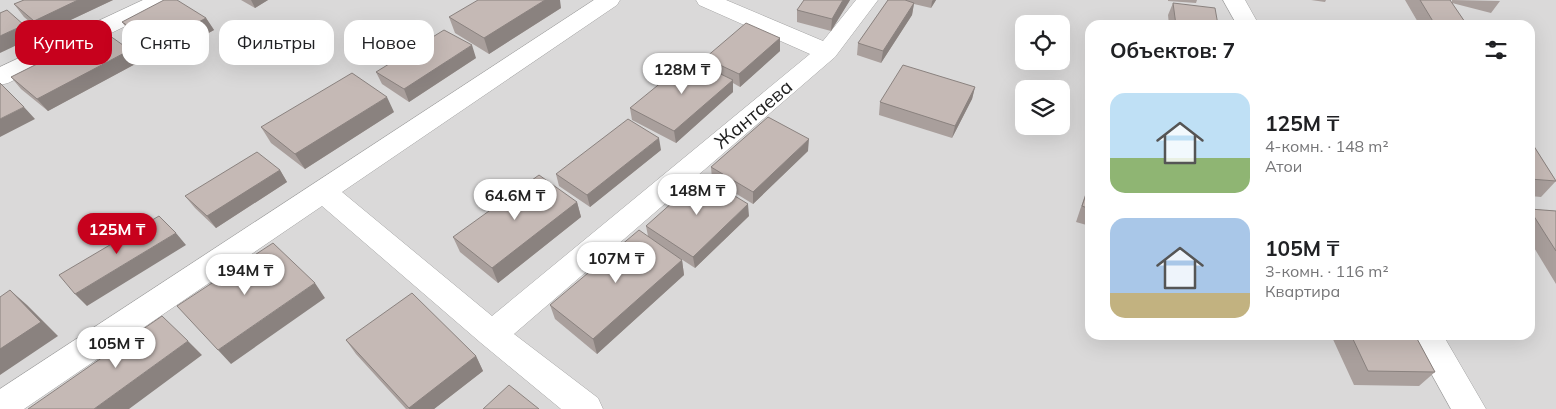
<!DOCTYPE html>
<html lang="ru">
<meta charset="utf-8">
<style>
:root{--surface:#fff;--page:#f6f6f6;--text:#202124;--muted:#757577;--accent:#c7011d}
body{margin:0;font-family:Mulish,sans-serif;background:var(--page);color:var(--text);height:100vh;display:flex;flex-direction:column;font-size:19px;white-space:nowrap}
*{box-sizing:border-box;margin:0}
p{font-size:16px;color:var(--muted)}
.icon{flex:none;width:28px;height:28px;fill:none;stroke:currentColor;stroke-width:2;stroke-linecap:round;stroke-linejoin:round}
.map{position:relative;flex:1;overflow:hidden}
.sheet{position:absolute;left:1085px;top:20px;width:450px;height:320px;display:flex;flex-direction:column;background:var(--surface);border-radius:15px;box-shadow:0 5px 20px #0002}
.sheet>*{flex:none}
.hud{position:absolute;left:15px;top:20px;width:475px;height:45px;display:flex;gap:10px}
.fabs{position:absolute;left:1015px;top:15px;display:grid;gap:10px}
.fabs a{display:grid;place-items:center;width:55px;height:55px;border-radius:10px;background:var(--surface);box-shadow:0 5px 20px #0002;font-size:25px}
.price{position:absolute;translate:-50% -42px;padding:0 11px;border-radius:18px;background:#fff;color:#222;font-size:16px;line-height:32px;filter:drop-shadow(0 1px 2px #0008)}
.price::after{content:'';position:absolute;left:50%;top:30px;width:15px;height:11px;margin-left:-8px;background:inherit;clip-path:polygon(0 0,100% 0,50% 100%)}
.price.selected{background:var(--accent);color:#fff}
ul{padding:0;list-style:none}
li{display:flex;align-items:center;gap:15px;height:125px;padding:0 25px}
li span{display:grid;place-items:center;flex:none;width:140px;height:100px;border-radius:15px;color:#555}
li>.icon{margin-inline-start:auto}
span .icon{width:60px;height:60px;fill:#fffc;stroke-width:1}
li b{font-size:21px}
h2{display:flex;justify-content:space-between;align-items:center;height:60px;padding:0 25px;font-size:21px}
.chip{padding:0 18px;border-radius:15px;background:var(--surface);box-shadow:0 5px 20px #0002;font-size:18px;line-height:45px}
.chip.selected{background:var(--accent);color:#fff}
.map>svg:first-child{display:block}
.residential{fill:#dad9d9;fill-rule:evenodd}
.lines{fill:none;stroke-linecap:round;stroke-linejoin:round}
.minor-casing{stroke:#a3a3a3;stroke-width:1}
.minor{fill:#fff;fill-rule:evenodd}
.wall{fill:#a99f9c}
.shaded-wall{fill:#8a827f}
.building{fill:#c5b9b5;stroke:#8a827f}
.labels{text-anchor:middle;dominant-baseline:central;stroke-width:4.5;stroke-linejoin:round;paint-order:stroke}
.street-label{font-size:19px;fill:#1c1c1c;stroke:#fff}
</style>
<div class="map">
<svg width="1556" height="409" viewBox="0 0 1556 409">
<rect width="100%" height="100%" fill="#ede8e1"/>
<!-- residential -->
<path class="residential" d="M0,0h1556v409h-1556zM1024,24h37v37h-37zM1090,25h440v310h-440zM1024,89h37v37h-37z"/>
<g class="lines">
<defs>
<path id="minor" d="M143,0h29l-3,5 -161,78 -8,2v-18z
M594,0h26l-3,5 -275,187 150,124 318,-262 -111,-49 -3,-5h30l97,41 33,-41h22l-43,57 -321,277 84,64 5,11h-42l-80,-66 -159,-137 -298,203h-24v-20z
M1223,0h22l14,25h-22z
M1410,335h33l43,74h-35z"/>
</defs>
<!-- minor casing -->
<use href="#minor" class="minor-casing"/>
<!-- minor -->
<use href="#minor" class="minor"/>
</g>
<!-- wall -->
<path class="wall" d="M24,0h89l-70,33 -19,-16 -10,-13z
M241,0h27l-13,8z
M850,0l-19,31 -34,-9v-12z
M888,0h48l-5,8 -17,-4 -2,11 -31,48 -24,-8 1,-12z
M1168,0h29l-1,3 -28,-2z
M1311,0h15l-1,2z
M1405,0h45l2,3v-3l48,1 -9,12 -39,-10 15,22h-54l1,-1h5z
M1173,3l45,22h-49l-1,-10z
M561,8l-72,46 -34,-21 -6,-16z
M206,18l8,12 -49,27 -34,-23 -9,-12z
M780,38v13l-40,36 -7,-4v9l-57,51 -44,-23 -2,-12 75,-41v-9z
M476,58l-67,44 -27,-18 -6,-12z
M139,62l-91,49 -27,-22 -10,-12z
M975,87l-3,12 -20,39 -73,-23 1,-13z
M394,112l-89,57 -34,-26 -10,-16z
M1530,140l26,41 -15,16 -11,-1z
M661,150l-71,57 -31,-21 -3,-12z
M808,151l-55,53 -41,-25 -1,-12z
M280,170l7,12 -71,46 -21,-20 -10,-12z
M1090,180v46l-14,-4z
M577,202l4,15 -83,66 -38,-31 -7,-15z
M1530,209l26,2v73l-26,-43z
M749,216l-54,52 -17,-11 4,3 2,15 -87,79 -42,-35 -5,-14 98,-69 -2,-10z
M1331,335h84l20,37 -16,14 -65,-1z
M346,340l130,16 7,15 -49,38h-28l-50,-55z"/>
<!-- shaded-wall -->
<path class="shaded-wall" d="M78,0h35l-70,33 -9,-12z
M251,0h17l-13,8z
M545,0h15l1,8 -72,46 -5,-16z
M843,0h7l-19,31 1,-12z
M933,0h3l-5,8 1,-7z
M914,3l-2,12 -31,48 2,-12z
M206,18l8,12 -49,27 -8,-12z
M24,25l10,12 -34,16v-17z
M780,38v13l-40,36 -1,-13z
M472,45l4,13 -67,44 -5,-13z
M130,50l9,12 -91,49 -11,-12z
M733,80v12l-57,51 -2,-12z
M975,87l-3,12 -20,39 3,-12z
M387,97l7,15 -89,57 -10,-15z
M24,107l11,12 -35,18v-18z
M659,138l2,12 -71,57 -3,-12z
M809,139l-1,12 -55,53v-12z
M280,170l7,12 -71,46 -9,-12z
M577,202l4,15 -83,66 -6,-15z
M748,204l1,12 -54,52 -2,-11z
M176,233l10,12 -99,61 -12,-12z
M682,260l2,15 -87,79 -4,-15z
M315,283l10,15 -94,66 -13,-14z
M10,290l17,15 31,31 -58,39v-26z
M188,341l14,14 -73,54h-35z
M476,356l7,15 -49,38h-25v-1z"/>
<!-- building -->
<path class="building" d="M24,0h54l-44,21 -20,-17z
M164,0h13l29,18 -49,27 -35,-23z
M478,0h67l-61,38 -35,-21z
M804,0h39l-11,19 -35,-9z
M888,0h17l9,3 -31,48 -25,-8z
M1420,0h30l17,25 -33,-2z
M1173,3l42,5 3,17h-42z
M7,10l17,15 -24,11v-23z
M746,23l34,15 -41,36 -34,-16z
M444,30l28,15 -68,44 -28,-17z
M103,31l27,19 -93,49 -26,-22z
M690,59l43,21 -59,51 -44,-23z
M903,65l72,22 -20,39 -75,-24z
M352,73l35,24 -92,57 -34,-27z
M0,83l24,24 -24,12z
M768,117l41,22 -56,53 -42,-25z
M628,119l31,19 -72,57 -31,-21z
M1530,140l26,41 -26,-2z
M257,152l23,18 -73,46 -22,-20z
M539,175l38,27 -85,66 -39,-31z
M702,176l46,28 -55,53 -47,-31z
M1090,183v26l-8,-3z
M1530,209l26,2v40l-26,-41z
M159,216l17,17 -101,61 -16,-19z
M639,230l43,30 -89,79 -43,-34z
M273,243l42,40 -97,67 -41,-44z
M10,290l31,32 -41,27v-52z
M412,293l64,63 -67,52 -63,-68z
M162,316l26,25 -94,68h-66z
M1351,335h64l20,37 -67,-1z
M509,385l30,24h-56z"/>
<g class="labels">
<!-- street labels -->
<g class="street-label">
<text transform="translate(753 114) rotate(-40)">Жантаева</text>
</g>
</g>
</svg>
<div class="fabs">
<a><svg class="icon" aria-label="locate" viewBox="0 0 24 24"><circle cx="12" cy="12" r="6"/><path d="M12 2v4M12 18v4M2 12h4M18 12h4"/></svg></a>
<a><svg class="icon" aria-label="layers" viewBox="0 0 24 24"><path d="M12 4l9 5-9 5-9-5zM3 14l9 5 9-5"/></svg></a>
</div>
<b class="price" style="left:682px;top:95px">128M ₸</b>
<b class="price" style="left:697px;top:216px">148M ₸</b>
<b class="price" style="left:515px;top:221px">64.6M ₸</b>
<b class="price selected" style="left:117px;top:255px">125M ₸</b>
<b class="price" style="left:616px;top:284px">107M ₸</b>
<b class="price" style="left:245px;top:296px">194M ₸</b>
<b class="price" style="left:116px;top:369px">105M ₸</b>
<div class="hud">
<a class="chip selected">Купить</a>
<a class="chip">Снять</a>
<a class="chip">Фильтры</a>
<a class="chip">Новое</a>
</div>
<section class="sheet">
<h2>Объектов: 7<svg class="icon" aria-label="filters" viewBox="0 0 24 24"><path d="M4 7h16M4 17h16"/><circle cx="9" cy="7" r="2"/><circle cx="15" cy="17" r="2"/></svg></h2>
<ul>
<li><span style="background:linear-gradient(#bfe0f5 65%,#8fb573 0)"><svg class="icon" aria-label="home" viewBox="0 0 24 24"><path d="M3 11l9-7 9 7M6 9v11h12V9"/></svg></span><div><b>125M ₸</b><p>4-комн. · 148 m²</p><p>Атои</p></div></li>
<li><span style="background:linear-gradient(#a9c7e8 75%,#c2b280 0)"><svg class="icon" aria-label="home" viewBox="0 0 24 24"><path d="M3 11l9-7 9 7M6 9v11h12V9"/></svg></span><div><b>105M ₸</b><p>3-комн. · 116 m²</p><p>Квартира</p></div></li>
</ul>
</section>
</div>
